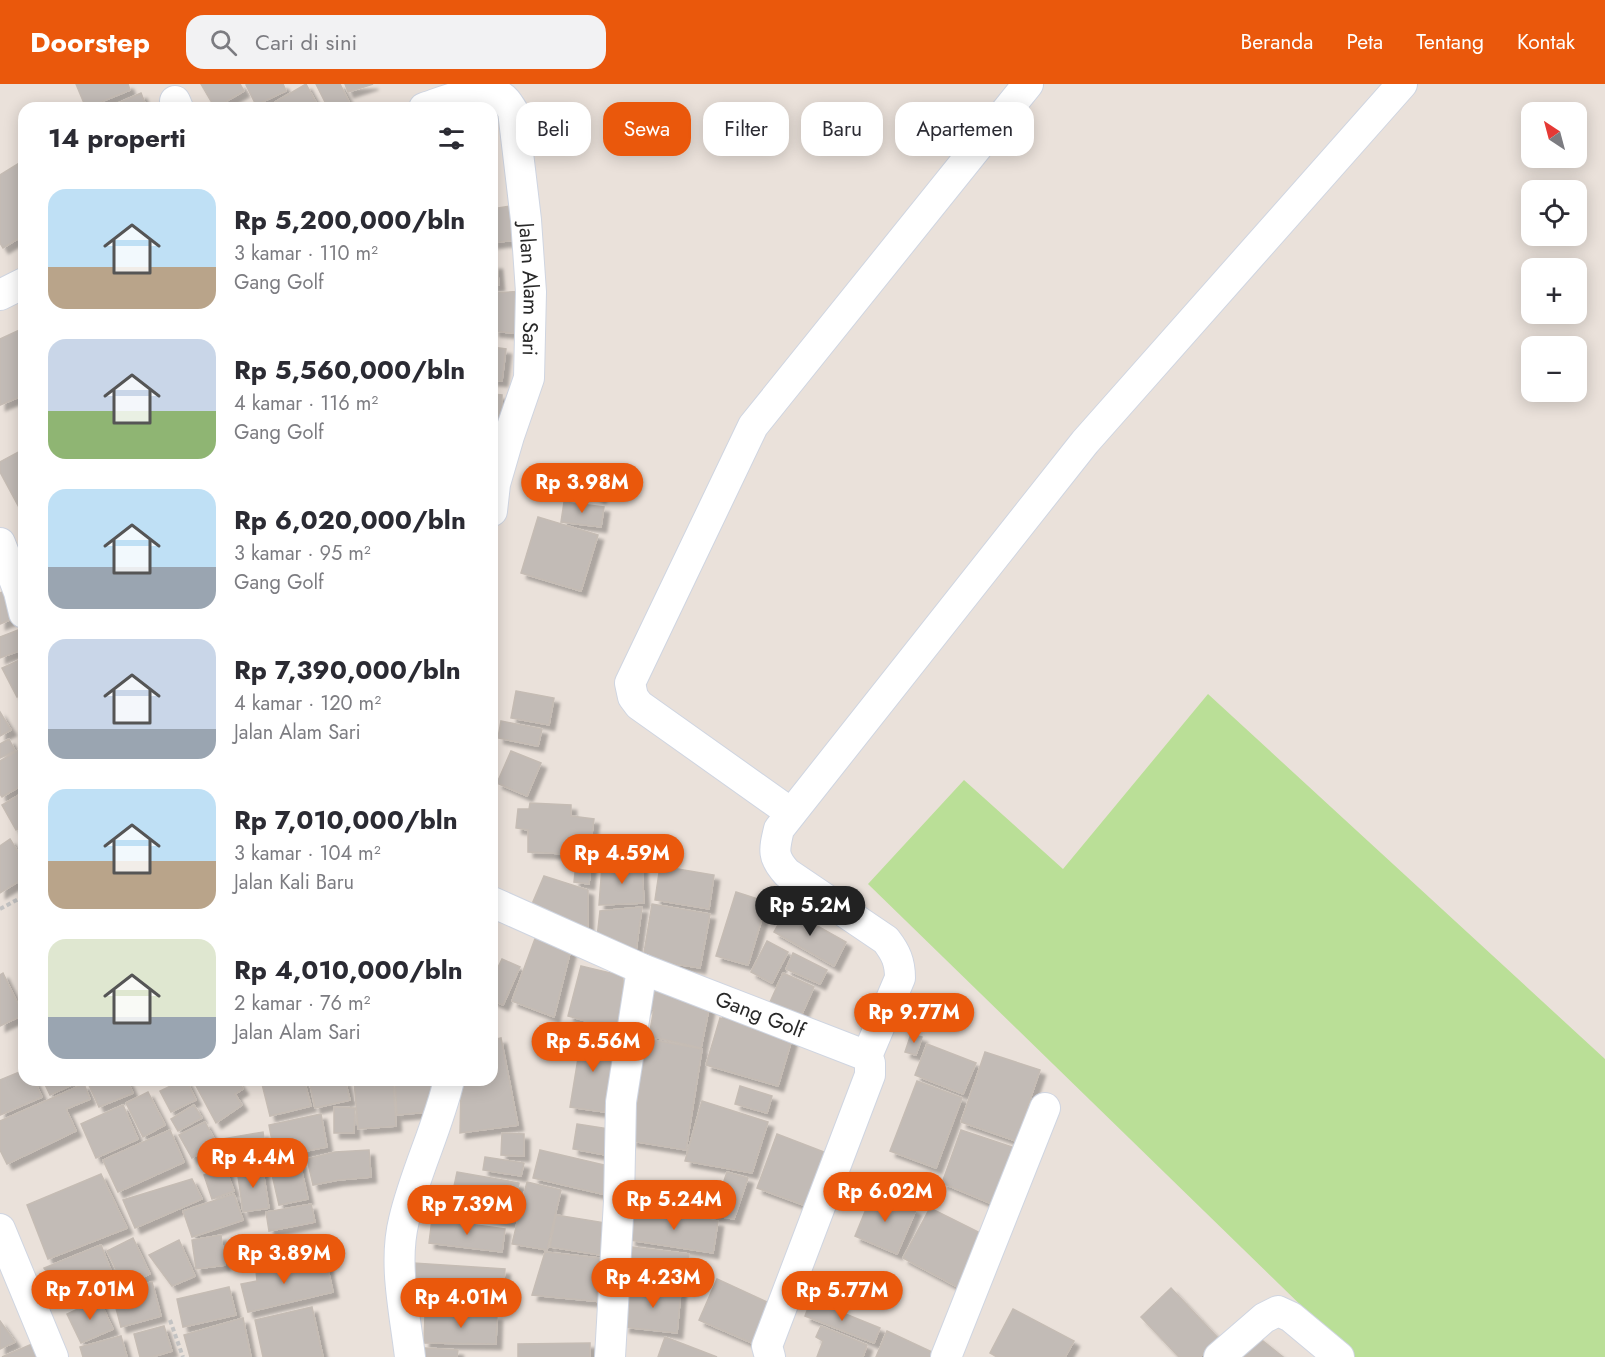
<!DOCTYPE html>
<html lang="id">
<meta charset="utf-8">
<style>
:root{--surface:#fff;--page:#f2f2f3;--text:#2b2b33;--muted:#7c7c81;--accent:#ea580c}
body{margin:0;font-family:Jost,sans-serif;background:var(--page);color:var(--text);height:100vh;display:flex;flex-direction:column;font-size:22px;white-space:nowrap}
*{box-sizing:border-box;margin:0}
p{font-size:20px;color:var(--muted)}
.icon{flex:none;width:33px;height:33px;fill:none;stroke:currentColor;stroke-width:2;stroke-linecap:round;stroke-linejoin:round}
.map{position:relative;flex:1;overflow:hidden}
.side{position:absolute;left:18px;top:18px;width:480px;height:984px;display:flex;flex-direction:column;background:var(--surface);border-radius:18px;box-shadow:0 3px 15px #0003}
.side>*{flex:none}
.banner{position:absolute;left:516px;top:18px;width:570px;height:54px;display:flex;gap:12px}
.needle{width:39px;rotate:324deg}
.tools{position:absolute;left:1521px;top:18px;display:grid;gap:12px}
.tools a{display:grid;place-items:center;width:66px;height:66px;border-radius:12px;background:var(--surface);box-shadow:0 3px 15px #0003;font-size:30px}
.price{position:absolute;translate:-50% -51px;padding:0 14px;border-radius:21px;background:var(--accent);color:#fff;font-size:20px;line-height:39px;filter:drop-shadow(0 2px 3px #0008)}
.price::after{content:'';position:absolute;left:50%;top:36px;width:18px;height:14px;margin-left:-9px;background:inherit;clip-path:polygon(0 0,100% 0,50% 100%)}
.price.active{background:#222;color:#fff}
ul{padding:0;list-style:none}
li{display:flex;align-items:center;gap:18px;height:150px;padding:0 30px}
li span{display:grid;place-items:center;flex:none;width:168px;height:120px;border-radius:18px;color:#555}
li>.icon{margin-inline-start:auto}
span .icon{width:72px;height:72px;fill:#fffc;stroke-width:1}
li b{font-size:26px}
h2{display:flex;justify-content:space-between;align-items:center;height:72px;padding:0 30px;font-size:26px}
.tag{padding:0 21px;border-radius:18px;background:var(--surface);box-shadow:0 3px 15px #0003;font-size:21px;line-height:54px}
.tag.active{background:var(--accent);color:#fff}
header{display:flex;align-items:center;gap:36px;box-sizing:border-box;height:84px;padding:0 30px;background:var(--accent);color:#fff}
header strong{font-size:28px}
nav{display:flex;gap:33px;margin-inline-start:auto;font-size:21px}
.search{width:420px;height:54px;background:var(--page);display:flex;align-items:center;gap:15px;box-sizing:border-box;padding:0 21px;border-radius:18px;color:var(--muted);font-size:22px}
.map>svg:first-child{display:block}
.green{fill:#badf97}
.building{fill:#c2bbb6;stroke:#c5bcb4;stroke-width:1.5;filter:url(#shadow)}
.lines{fill:none;stroke-linecap:round;stroke-linejoin:round}
.street-casing{stroke:#cfd5e1;stroke-width:32}
.path{stroke:#c3c3c3;stroke-width:4;stroke-dasharray:4.5 3;stroke-linecap:butt}
.street{stroke:#fff;stroke-width:30}
.labels{text-anchor:middle;dominant-baseline:central;stroke-width:5;stroke-linejoin:round;paint-order:stroke}
.street-label{font-size:21px;fill:#282828;stroke:#fff}
</style>
<header>
<strong>Doorstep</strong>
<div class="search"><svg class="icon" aria-label="search" viewBox="0 0 24 24"><circle cx="10" cy="10" r="6"/><path d="M15 15l6 6"/></svg>Cari di sini</div>
<nav><a>Beranda</a><a>Peta</a><a>Tentang</a><a>Kontak</a></nav>
</header>
<div class="map">
<svg width="1605" height="1273" viewBox="0 0 1605 1273">
<defs>
<filter id="shadow"><feDropShadow dx="5.5" dy="5.5" stdDeviation="1.5" flood-color="#0004"/></filter>
</defs>
<rect width="100%" height="100%" fill="#eae1da"/>
<!-- green -->
<path class="green" d="M1208,610l397,365v298h-251l-486,-473 96,-104 99,89z"/>
<!-- building -->
<path class="building" d="M76,0h52l2,6 -44,18z
M201,0h39l4,7 -29,17z
M249,0h34l3,7 -30,14 -10,-20z
M306,0l12,22 -3,2h-36l-4,-6z
M316,0h24l12,24h-24z
M345,0h28l-25,8z
M141,9l6,15h-40z
M24,76v75l-21,13 -3,-5v-68z
M510,122l5,34 -23,3v-34z
M492,180h5l2,21 -7,1z
M526,207l-6,43 -26,-3 -2,-38z
M24,244v67l-24,10v-66z
M492,263l14,2 -4,32 -10,-1z
M492,310l10,1 -1,29h-9z
M24,365v60l-3,2 -21,-39v-10z
M586,384l23,11 -9,19 -23,-12z
M564,418l40,5 -3,20 -40,-5z
M538,433l60,18 -17,56 -60,-18z
M9,505l12,26 -21,9v-31z
M23,544l1,21 -24,9v-21z
M24,574v36l-7,3 -15,-29z
M516,607l38,7 -5,27 -38,-7z
M0,628l11,18 -11,6z
M501,637l41,8 -4,17 -40,-8z
M9,655l6,12 -15,7v-14z
M24,663v37l-22,13 -2,-3v-33z
M511,667l30,12 -14,33 -30,-13z
M19,711l5,8v22l-8,5 -14,-25z
M530,719l41,2v11l23,3 -4,29 -21,-2v8l-41,-2v-22l-12,-2 2,-19h11z
M10,755l14,23v16l-24,15v-47z
M602,758l42,4 -1,15 -43,-4z
M577,770l15,1 -3,29 -15,-2z
M602,782h40l2,37 -45,2z
M660,782l54,9 -5,34 -54,-9z
M544,792l44,14v47l-59,-26z
M736,808l31,10 -19,63 -32,-9z
M652,820l58,10 -10,54 -57,-9z
M642,823l-6,44 -40,-5 4,-35z
M787,825l59,33 -12,24 -60,-34z
M536,852l35,13 -17,68 -42,-16z
M767,857l21,11 -16,31 -21,-11z
M793,869l34,17 -7,14 -34,-15z
M502,875l18,8 -17,38 -11,-5v-20z
M581,882l42,10 -4,54 -51,-14z
M3,889l20,42 -23,11v-51z
M783,889l31,14 -13,29 -31,-14z
M645,898l66,17 -10,49 -52,-12 5,-27 -12,-3z
M725,926l26,7 -2,10 43,12 -14,47 -72,-21 14,-47 2,1z
M582,950l34,6 -12,72 -34,-5z
M911,950l11,3 -6,18 -11,-3z
M501,954l17,87 -58,8 1,-45 3,-8h28v-40z
M648,955l54,10 -16,101 -55,-9 7,-42 -8,-1 8,-53 9,2z
M927,960l49,19 -13,31 -48,-19z
M985,968l55,18 -24,71 -55,-19z
M24,986v10h10l8,17 -42,18v-35z
M43,996h34l1,2 -28,13z
M127,996l6,13 -34,14 -12,-26z
M183,996h3l10,20 -25,12 -11,-21z
M193,996h44l6,9 -8,5 7,11 -26,18z
M261,996h43l7,26 -41,10z
M309,996h36l5,20 -35,8z
M354,996h39l3,46 -38,3z
M395,996h41l2,31 -41,4z
M917,997l45,17 -26,70 -46,-17z
M84,1000l6,15 -24,10 10,22 -69,33 -7,-14v-29z
M740,1002l32,10 -5,17 -32,-9z
M148,1008l17,33 -22,12 -17,-34z
M702,1017l66,21 -16,51 -67,-12z
M123,1021l15,34 -42,19 -15,-34z
M194,1021l8,13 -24,13 -7,-12z
M334,1023l21,1 -1,25h-20z
M321,1030l6,33 -52,10 -6,-32z
M205,1038l12,22 -25,14 -13,-23z
M577,1040l33,5 -5,26 -32,-6z
M170,1046l14,32 -66,30 -15,-32z
M961,1046l60,20 -24,56 -55,-23z
M263,1048l4,26 -40,7 -5,-26z
M502,1049l22,1v22l-23,-1z
M777,1050l52,20 -20,53 -52,-19z
M369,1066l2,27 -33,3 -25,5 -6,-26 28,-7z
M540,1066l73,17 -6,28 -74,-17z
M485,1073l39,6 -3,13 -38,-6z
M299,1075l9,40 -29,6 -9,-39z
M262,1081l7,43 -26,4 -6,-43z
M225,1083l9,24 -22,8 -8,-24z
M457,1088l62,11 -7,39 -63,-12z
M727,1088l21,6 -14,41 -69,-11 3,-18 50,9z
M101,1090l26,54 -79,31 -21,-54z
M192,1095l10,20 -67,29 -12,-28z
M527,1098l34,8 -14,60 -35,-6z
M873,1108l43,18 -19,44 -42,-18z
M234,1110l9,26 -51,17 -9,-26z
M311,1120l4,18 -46,9 -3,-19z
M635,1124l83,13 -5,32 -83,-13z
M930,1124l52,26 -17,57 -62,-33z
M556,1131l56,9 -6,32 -56,-9z
M432,1135l73,10 -3,23 -73,-9z
M221,1151l4,30 -29,4 -4,-29z
M133,1154l17,36 -26,12 -17,-35z
M179,1156l16,36 -23,10 -23,-31z
M101,1161l11,28 -51,21 -17,-26z
M632,1163l57,7 -4,34 -57,-8z
M545,1168l63,7 -5,43 -71,-7z
M284,1173l2,17 41,-9 6,27 -85,20 -7,-28 16,-3 -2,-21z
M413,1179l92,6 -3,32 -91,-6z
M717,1195l52,24 -17,40 -53,-23z
M152,1198l9,34 -40,11 -9,-34z
M629,1200l52,6 -4,43 -53,-6z
M229,1203l7,28 -53,12 -6,-28z
M1171,1204l48,51 -19,18h-21l-38,-40z
M99,1215l14,30 -32,14 -14,-29z
M811,1216l69,28 -6,15 -69,-27z
M312,1223l11,50h-60l-8,-37z
M1013,1225l61,32 -9,16h-68l-7,-4z
M425,1231h72l-1,29 -72,-1z
M243,1234l8,39h-61l-6,-22z
M0,1237l15,21 -15,7z
M164,1242l8,25 -20,6h-12l-6,-23z
M821,1242l46,19 -4,12h-46l6,-16 -7,-4z
M887,1247l47,22 -1,4h-57z
M121,1252l6,21h-44l-3,-10z
M665,1253l52,20h-59z
M1258,1253l25,20h-47z
M39,1257l7,16h-44z
M590,1259v14h-72v-13z
M425,1264l33,2 -1,7h-33z"/>
<g class="lines">
<defs>
<g id="street">
<path d="M175,17l3,7"/>
<path id="s1" d="M424,24c21,-7 54,-22 76,-12 6,3 9,9 13,15l13,109 5,72 -2,86 -20,58 -14,48 -3,27"/>
<path d="M0,211l24,-12"/>
<path d="M0,459l19,49 5,21"/>
<path d="M791,729l-152,-108 -6,-8 -3,-14 123,-257 275,-342"/>
<path id="s2" d="M492,818l150,67 225,87 3,7v12l-103,271 3,11"/>
<path d="M867,972l33,-78c0,-16 -4,-25 -14,-38l-99,-67c-15,-16 -13,-23 -8,-44l306,-387 317,-358"/>
<path d="M0,1145l53,128"/>
<path d="M410,1273c-5,-44 -17,-93 -6,-137 11,-48 34,-92 45,-140"/>
<path d="M610,1273l9,-156 2,-99 21,-133"/>
<path d="M946,1273l99,-249"/>
<path d="M1219,1273l45,-39 14,-7 13,6 48,40"/>
</g>
</defs>
<!-- street casing -->
<use href="#street" class="street-casing"/>
<!-- path -->
<path class="path" d="M0,825l24,-13
M170,1236l13,37"/>
<!-- street -->
<use href="#street" class="street"/>
</g>
<g class="labels">
<!-- street labels -->
<g class="street-label">
<text stroke="none"><textPath href="#s1" startOffset="278">Jalan Alam Sari</textPath></text>
<text stroke="none"><textPath href="#s2" startOffset="291">Gang Golf</textPath></text>
</g>
</g>
</svg>
<div class="tools">
<a><svg class="needle" viewBox="-14 -14 28 28"><path d="M0-13l5 13h-10z" fill="#e53935"/><path d="M0 13l5-13h-10z" fill="#7c7c81"/></svg></a>
<a><svg class="icon" aria-label="locate" viewBox="0 0 24 24"><circle cx="12" cy="12" r="6"/><path d="M12 2v4M12 18v4M2 12h4M18 12h4"/></svg></a>
<a>+</a>
<a>−</a>
</div>
<b class="price" style="left:582px;top:430px">Rp 3.98M</b>
<b class="price" style="left:622px;top:801px">Rp 4.59M</b>
<b class="price active" style="left:810px;top:853px">Rp 5.2M</b>
<b class="price" style="left:914px;top:960px">Rp 9.77M</b>
<b class="price" style="left:593px;top:989px">Rp 5.56M</b>
<b class="price" style="left:253px;top:1105px">Rp 4.4M</b>
<b class="price" style="left:885px;top:1139px">Rp 6.02M</b>
<b class="price" style="left:674px;top:1147px">Rp 5.24M</b>
<b class="price" style="left:467px;top:1152px">Rp 7.39M</b>
<b class="price" style="left:284px;top:1201px">Rp 3.89M</b>
<b class="price" style="left:653px;top:1225px">Rp 4.23M</b>
<b class="price" style="left:90px;top:1237px">Rp 7.01M</b>
<b class="price" style="left:842px;top:1238px">Rp 5.77M</b>
<b class="price" style="left:461px;top:1245px">Rp 4.01M</b>
<div class="banner">
<a class="tag">Beli</a>
<a class="tag active">Sewa</a>
<a class="tag">Filter</a>
<a class="tag">Baru</a>
<a class="tag">Apartemen</a>
</div>
<section class="side">
<h2>14 properti<svg class="icon" aria-label="filters" viewBox="0 0 24 24"><path d="M4 7h16M4 17h16"/><circle cx="9" cy="7" r="2"/><circle cx="15" cy="17" r="2"/></svg></h2>
<ul>
<li><span style="background:linear-gradient(#bfe0f5 65%,#b9a48a 0)"><svg class="icon" aria-label="home" viewBox="0 0 24 24"><path d="M3 11l9-7 9 7M6 9v11h12V9"/></svg></span><div><b>Rp 5,200,000/bln</b><p>3 kamar · 110 m²</p><p>Gang Golf</p></div></li>
<li><span style="background:linear-gradient(#c9d6e8 60%,#8fb573 0)"><svg class="icon" aria-label="home" viewBox="0 0 24 24"><path d="M3 11l9-7 9 7M6 9v11h12V9"/></svg></span><div><b>Rp 5,560,000/bln</b><p>4 kamar · 116 m²</p><p>Gang Golf</p></div></li>
<li><span style="background:linear-gradient(#bfe0f5 65%,#9aa5b1 0)"><svg class="icon" aria-label="home" viewBox="0 0 24 24"><path d="M3 11l9-7 9 7M6 9v11h12V9"/></svg></span><div><b>Rp 6,020,000/bln</b><p>3 kamar · 95 m²</p><p>Gang Golf</p></div></li>
<li><span style="background:linear-gradient(#c9d6e8 75%,#9aa5b1 0)"><svg class="icon" aria-label="home" viewBox="0 0 24 24"><path d="M3 11l9-7 9 7M6 9v11h12V9"/></svg></span><div><b>Rp 7,390,000/bln</b><p>4 kamar · 120 m²</p><p>Jalan Alam Sari</p></div></li>
<li><span style="background:linear-gradient(#bfe0f5 60%,#b9a48a 0)"><svg class="icon" aria-label="home" viewBox="0 0 24 24"><path d="M3 11l9-7 9 7M6 9v11h12V9"/></svg></span><div><b>Rp 7,010,000/bln</b><p>3 kamar · 104 m²</p><p>Jalan Kali Baru</p></div></li>
<li><span style="background:linear-gradient(#dfe7d0 65%,#9aa5b1 0)"><svg class="icon" aria-label="home" viewBox="0 0 24 24"><path d="M3 11l9-7 9 7M6 9v11h12V9"/></svg></span><div><b>Rp 4,010,000/bln</b><p>2 kamar · 76 m²</p><p>Jalan Alam Sari</p></div></li>
</ul>
</section>
</div>
